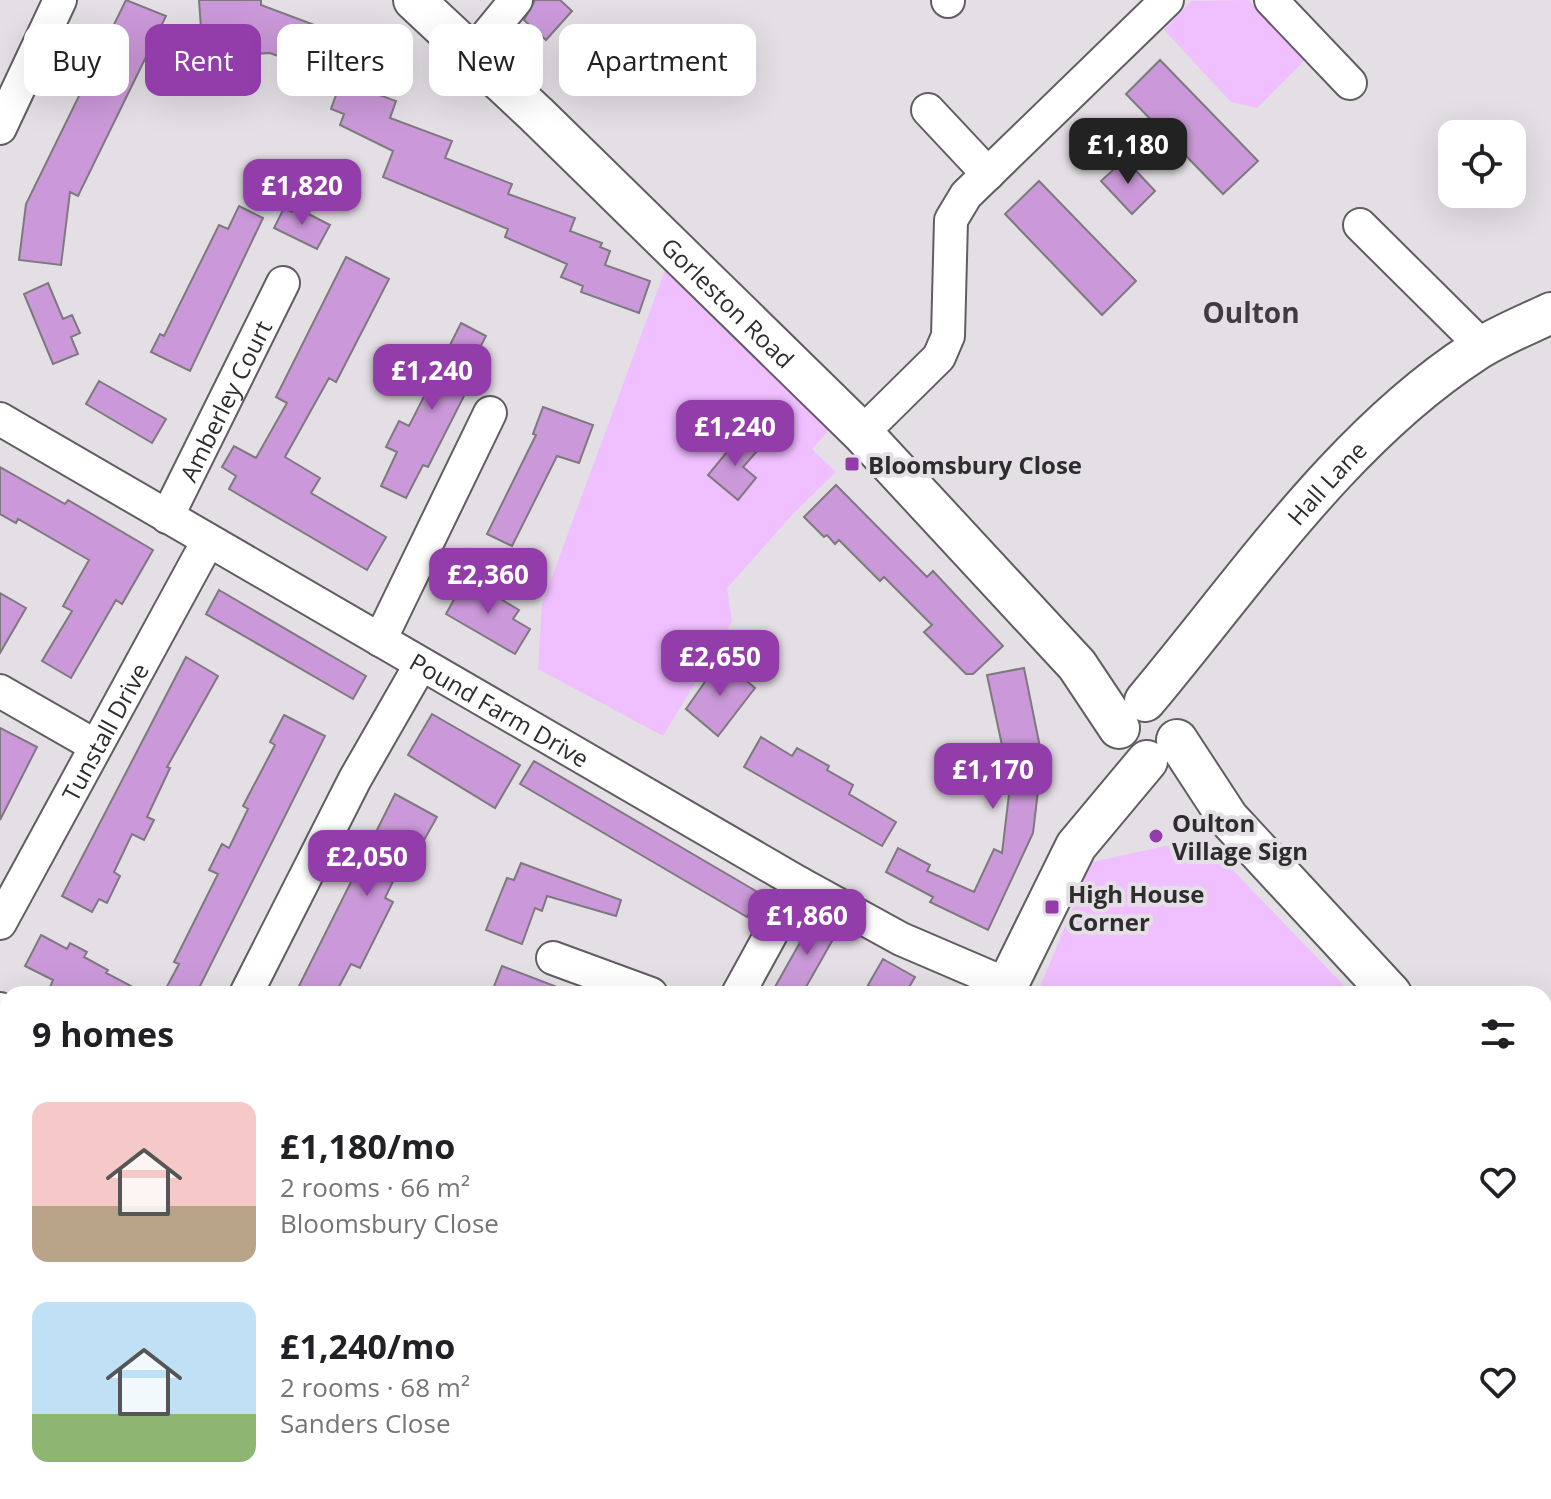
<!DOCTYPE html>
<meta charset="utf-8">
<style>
:root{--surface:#fff;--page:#f6f6f6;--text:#202124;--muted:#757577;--accent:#933daa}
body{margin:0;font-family:"Open Sans",sans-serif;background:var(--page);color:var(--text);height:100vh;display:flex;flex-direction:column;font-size:30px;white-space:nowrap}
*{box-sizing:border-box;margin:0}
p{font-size:26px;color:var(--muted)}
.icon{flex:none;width:44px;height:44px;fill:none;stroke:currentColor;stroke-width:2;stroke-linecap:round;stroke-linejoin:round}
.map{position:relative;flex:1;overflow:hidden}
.details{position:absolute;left:0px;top:986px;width:1552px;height:514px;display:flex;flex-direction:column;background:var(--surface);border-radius:24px 24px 0 0;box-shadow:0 8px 32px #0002}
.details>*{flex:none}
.hud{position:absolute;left:24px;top:24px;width:800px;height:72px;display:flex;gap:16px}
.fabs{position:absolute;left:1438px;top:120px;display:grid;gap:16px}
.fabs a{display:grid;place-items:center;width:88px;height:88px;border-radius:16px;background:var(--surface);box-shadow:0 8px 32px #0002;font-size:40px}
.price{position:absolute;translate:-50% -68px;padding:0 18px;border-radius:16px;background:var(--accent);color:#fff;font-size:26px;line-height:52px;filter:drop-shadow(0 2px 4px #0008)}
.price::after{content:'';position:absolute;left:50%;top:48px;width:24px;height:18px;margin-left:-12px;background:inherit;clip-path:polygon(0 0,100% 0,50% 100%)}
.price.active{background:#222;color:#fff}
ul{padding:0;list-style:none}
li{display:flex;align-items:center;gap:24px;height:200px;padding:0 32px}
li span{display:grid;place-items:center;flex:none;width:224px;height:160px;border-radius:16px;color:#555}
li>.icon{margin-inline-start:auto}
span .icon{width:96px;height:96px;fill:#fffc;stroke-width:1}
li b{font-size:34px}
h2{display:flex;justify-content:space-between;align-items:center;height:96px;padding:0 32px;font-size:34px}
.pill{padding:0 28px;border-radius:16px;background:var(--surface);box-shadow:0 8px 32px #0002;font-size:28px;line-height:72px}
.pill.active{background:var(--accent);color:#fff}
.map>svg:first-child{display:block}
.green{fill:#f0bfff}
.building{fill:#cb99d9;stroke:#7d797e;stroke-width:2}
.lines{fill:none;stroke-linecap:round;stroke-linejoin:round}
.minor-casing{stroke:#615e62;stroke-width:36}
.major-casing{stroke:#615e62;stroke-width:44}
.minor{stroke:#fff;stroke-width:32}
.major{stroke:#fff;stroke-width:40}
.poi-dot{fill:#933daa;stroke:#e3dfe4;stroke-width:3}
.labels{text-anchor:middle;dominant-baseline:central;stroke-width:8;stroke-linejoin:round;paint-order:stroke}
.street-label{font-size:24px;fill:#2e2d2e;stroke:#e3dfe4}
.poi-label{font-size:24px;font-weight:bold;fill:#2e2d2e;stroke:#e3dfe4;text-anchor:start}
.quarter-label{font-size:28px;font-weight:bold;fill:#3f3c40;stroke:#e3dfe4}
</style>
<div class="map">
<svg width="1551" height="1499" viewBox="0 0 1551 1499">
<rect width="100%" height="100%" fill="#e3dfe4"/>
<!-- green -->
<path class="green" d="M1248,0l57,60 -48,48 -26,-6 -67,-72 27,-29z
M667,265l164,163 -19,21 24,23 -44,43 -65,73 5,34 -69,114 -125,-67 4,-65z
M1202,838l150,156h-315l55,-132z
M570,1492h121l-2,7h-107z"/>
<!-- building -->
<path class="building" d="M126,0l40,16 -88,180 -8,-4 -9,73 -42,-5 7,-56z
M199,0h62v5l75,28 -15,39 -51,-19 -32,2 -1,-19 -21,1v-10l-15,1z
M535,0h25l12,11 -26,29 -22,-20z
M1160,60l98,101 -35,33 -97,-100z
M341,81l55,20 -6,17 62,23 -7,17 67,26 -4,10 67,24 -5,13 32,12 -2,4 10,4 -5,14 45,16 -11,32 -58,-21 2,-6 -22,-9 6,-13 -62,-27 3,-8 -125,-52 10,-26 -53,-26 4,-11 -13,-5z
M1125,159l30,32 -23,23 -31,-33z
M1039,181l97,100 -34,34 -97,-101z
M239,206l24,12 -73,153 -39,-19 9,-18 4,2 55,-111 9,4z
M295,207l35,18 -13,24 -43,-21 10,-20 8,4z
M346,257l43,22 -53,103 -7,-4 -44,79 35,21 -9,15 75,44 -19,33 -138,-81 7,-13 -14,-9 12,-21 22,12 31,-55 -11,-6z
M48,283l15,36 9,-4 8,18 -9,4 7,17 -25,10 -29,-70z
M461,323l25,13 -28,54 7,4 -37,73 -5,-2 -17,33 -25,-12 16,-34 -11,-5 13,-26 10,5 24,-47 -10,-5 12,-23 10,4z
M99,381l67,38 -14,24 -66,-39z
M543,407l50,18 -14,38 -22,-7 -45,90 -25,-12 49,-99 -3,-1z
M741,435l18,14 -16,18 13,11 -18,22 -30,-25z
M0,467l65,37 3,-4 85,50 -31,54 -6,-4 -45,78 -29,-17 30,-50 -9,-5 26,-46 -71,-41 -2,4 -16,-9z
M836,485l91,92 6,-6 70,75 -30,28h-7l-42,-42 8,-7 -48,-48 -4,4 -41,-41 -4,4 -8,-9 -3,2 -20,-20z
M472,549l18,10 -10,18 -18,-9z
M466,578l53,32 -6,9 17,10 -15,25 -69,-40z
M219,590l147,86 -13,23 -147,-85z
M0,593l26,15 -26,45z
M186,657l32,19 -51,91 3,1 -23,49 7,3 -10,20 -12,-6 -18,38 6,4 -13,27 -8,-4 -7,13 -30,-16z
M721,659l34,29 -37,48 -32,-27z
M1024,668l18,89 -9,76 -45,97 -58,-28 3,-5 -47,-25 12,-24 32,17 -3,6 47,21 20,-43 8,4 9,-76 -7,-1 2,-12 -19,-89z
M432,714l88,51 -25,43 -87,-53z
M284,715l41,21 -129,258h-33l16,-30 -5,-2 44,-88 -9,-4 13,-26 7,4 19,-39 -5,-3 32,-61 -5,-3z
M0,728l37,19 -37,73z
M761,737l31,19 5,-8 32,18 -2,4 26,15 -4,9 47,28 -14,24 -138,-79z
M534,761l227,133 -14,23 -227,-133z
M395,794l42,23 -23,41 -8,-4 -21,44 8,4 -33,66 -9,-4 -16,30h-40z
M521,863l100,37 -5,16 -69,-20 -5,15 -7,-3 -13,36 -36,-14 21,-52 7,2z
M816,914l24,13 -38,67h-31z
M41,935l26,14 3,-6 17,9 -3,5 24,13 -2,3 40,21h-67l-12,-6 -3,6h-17l6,-14 -28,-14z
M883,959l32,18 -10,17h-21l-16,-9z
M502,966l68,26v2h-79z"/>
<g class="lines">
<defs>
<g id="minor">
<path d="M1271,0l79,83"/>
<path d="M948,1v-1"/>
<path d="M471,55l45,-55"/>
<path d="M928,110l60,64"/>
<path d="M0,128l60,-128"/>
<path d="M1360,225l123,122"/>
<path id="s1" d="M0,419l799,464 102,56 105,45"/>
<path d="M862,433l77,-76 9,-21 3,-116 15,-25 201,-195"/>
<path id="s2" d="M167,517l116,-234"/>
<path d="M380,640l110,-227"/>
<path d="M0,691l94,54"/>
<path id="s3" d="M0,923l208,-382"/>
<path d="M553,958l98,36"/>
<path d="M246,994l109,-215 66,-115"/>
<path d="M738,994l61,-111"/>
<path d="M0,1009l8,6"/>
<path d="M0,1129l8,-13"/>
<path d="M1544,1261l7,7"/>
<path d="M0,1324l8,5"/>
<path d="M1544,1352l7,-7"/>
<path d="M1544,1474l7,-11"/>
<path d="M279,1492l12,7"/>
</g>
<g id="major">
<path id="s4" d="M414,0l122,114 326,319 215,232 42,63"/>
<path id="s5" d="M1145,701c100,-119 197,-264 330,-350 23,-15 51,-26 76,-38"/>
<path d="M1177,740l51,78 163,176"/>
<path d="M1003,994l73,-148 71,-85"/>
<path d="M1544,1156l7,7"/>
<path d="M870,1499l2,-7"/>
</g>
</defs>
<!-- minor casing -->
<use href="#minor" class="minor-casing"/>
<!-- major casing -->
<use href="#major" class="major-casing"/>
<!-- minor -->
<use href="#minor" class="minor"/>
<!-- major -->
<use href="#major" class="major"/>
</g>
<!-- markers -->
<g class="poi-dot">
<rect x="844" y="456" width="16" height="16" rx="4"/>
<circle cx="1156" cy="836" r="8"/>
<rect x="1044" y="899" width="16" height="16" rx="4"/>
</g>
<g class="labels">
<!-- street labels -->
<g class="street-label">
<text stroke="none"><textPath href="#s4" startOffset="436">Gorleston Road</textPath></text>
<text stroke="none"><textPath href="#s2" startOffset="130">Amberley Court</textPath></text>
<text stroke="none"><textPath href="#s5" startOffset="284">Hall Lane</textPath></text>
<text stroke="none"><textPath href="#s1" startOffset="578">Pound Farm Drive</textPath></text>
<text stroke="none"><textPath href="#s3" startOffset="218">Tunstall Drive</textPath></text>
</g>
<!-- poi labels -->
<g class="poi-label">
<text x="868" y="464">Bloomsbury Close</text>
<text x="1172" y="822">Oulton<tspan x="1172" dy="28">Village Sign</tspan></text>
<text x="1068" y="893">High House<tspan x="1068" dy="28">Corner</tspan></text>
</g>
<!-- quarter labels -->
<g class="quarter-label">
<text x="1251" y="312">Oulton</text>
</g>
</g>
</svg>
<div class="fabs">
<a><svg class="icon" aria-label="locate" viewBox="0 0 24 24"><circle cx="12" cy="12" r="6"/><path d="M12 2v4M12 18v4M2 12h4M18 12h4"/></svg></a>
</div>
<b class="price active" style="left:1128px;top:186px">£1,180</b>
<b class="price" style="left:302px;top:227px">£1,820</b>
<b class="price" style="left:432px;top:412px">£1,240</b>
<b class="price" style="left:735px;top:468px">£1,240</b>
<b class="price" style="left:488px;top:616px">£2,360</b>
<b class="price" style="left:720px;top:698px">£2,650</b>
<b class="price" style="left:993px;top:811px">£1,170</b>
<b class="price" style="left:367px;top:898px">£2,050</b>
<b class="price" style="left:807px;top:957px">£1,860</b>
<div class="hud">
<a class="pill">Buy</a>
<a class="pill active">Rent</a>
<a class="pill">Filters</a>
<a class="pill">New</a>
<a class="pill">Apartment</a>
</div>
<section class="details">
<h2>9 homes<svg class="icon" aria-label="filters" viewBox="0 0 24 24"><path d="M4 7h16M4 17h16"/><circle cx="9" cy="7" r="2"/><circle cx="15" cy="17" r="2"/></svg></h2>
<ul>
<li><span style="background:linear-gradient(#f6c9c9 65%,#b9a48a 0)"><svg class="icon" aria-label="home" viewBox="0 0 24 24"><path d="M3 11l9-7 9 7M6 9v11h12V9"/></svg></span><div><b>£1,180/mo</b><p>2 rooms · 66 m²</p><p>Bloomsbury Close</p></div><svg class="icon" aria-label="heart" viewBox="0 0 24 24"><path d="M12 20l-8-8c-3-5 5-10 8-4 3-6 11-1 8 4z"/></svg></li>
<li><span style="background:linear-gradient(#bfe0f5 70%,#8fb573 0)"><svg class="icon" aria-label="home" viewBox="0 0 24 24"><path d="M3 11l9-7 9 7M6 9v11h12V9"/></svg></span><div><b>£1,240/mo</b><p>2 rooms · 68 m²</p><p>Sanders Close</p></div><svg class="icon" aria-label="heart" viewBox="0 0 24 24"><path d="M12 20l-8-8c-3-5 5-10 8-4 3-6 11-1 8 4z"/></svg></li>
</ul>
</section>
</div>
